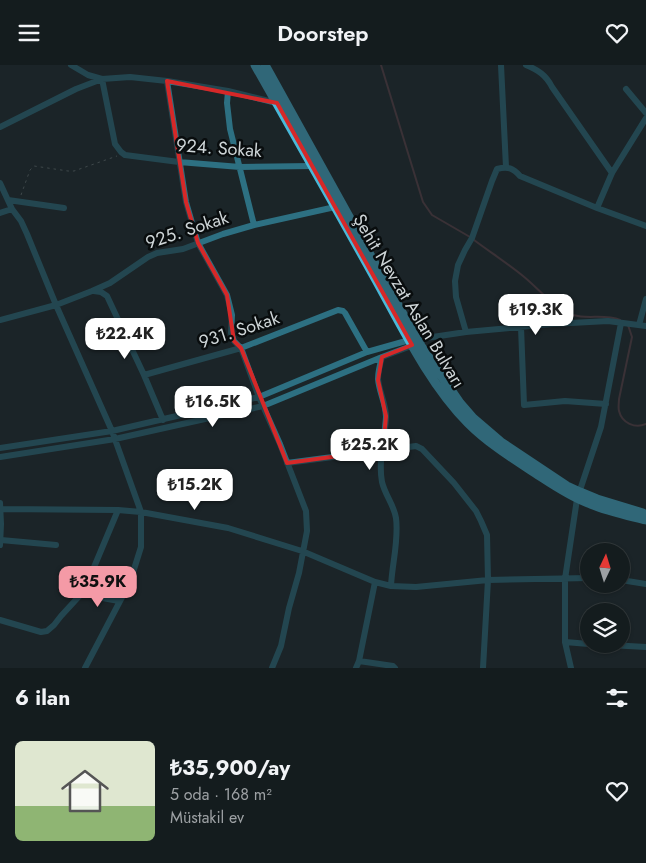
<!DOCTYPE html>
<html lang="tr">
<meta charset="utf-8">
<style>
:root{--surface:#141c1e;--page:#1d2527;--text:#f1f3f6;--muted:#9da1a4;--line:#333a3c;--accent:#f49aa6}
body{margin:0;font-family:Jost,sans-serif;background:var(--page);color:var(--text);height:100vh;display:flex;flex-direction:column;font-size:19px;white-space:nowrap}
*{box-sizing:border-box;margin:0}
p{font-size:16px;color:var(--muted)}
.icon{flex:none;width:28px;height:28px;fill:none;stroke:currentColor;stroke-width:2;stroke-linecap:round;stroke-linejoin:round}
.map{position:relative;height:603px;overflow:hidden}
.sheet{display:flex;flex-direction:column;background:var(--surface);flex:1}
.sheet>*{flex:none}
.needle{width:32px;rotate:4deg}
.fabs{position:absolute;left:580px;top:478px;display:grid;gap:10px}
.fabs a{display:grid;place-items:center;width:50px;height:50px;border-radius:50%;background:var(--surface);box-shadow:0 1px 4px #0004,0 0 0 1px var(--line);font-size:25px}
.price{position:absolute;translate:-50% -42px;padding:0 11px;border-radius:10px;background:#fff;color:#222;font-size:16px;line-height:32px;filter:drop-shadow(0 1px 2px #0008)}
.price::after{content:'';position:absolute;left:50%;top:30px;width:15px;height:11px;margin-left:-8px;background:inherit;clip-path:polygon(0 0,100% 0,50% 100%)}
.price.selected{background:var(--accent);color:#111}
ul{padding:0;list-style:none}
li{display:flex;align-items:center;gap:15px;height:125px;padding:0 15px}
li span{display:grid;place-items:center;flex:none;width:140px;height:100px;border-radius:8px;color:#555}
li>.icon{margin-inline-start:auto}
span .icon{width:60px;height:60px;fill:#fffc;stroke-width:1}
li b{font-size:21px}
h2{display:flex;justify-content:space-between;align-items:center;height:60px;padding:0 15px;font-size:21px}
header{display:flex;justify-content:space-between;align-items:center;height:65px;padding:0 15px;background:var(--surface);font-size:22px;font-weight:600}
.map>svg:first-child{display:block}
.lines{fill:none;stroke-linecap:round;stroke-linejoin:round}
.stream{stroke:#5f4048;stroke-width:2}
.path{stroke:#6a7275;stroke-width:1;stroke-dasharray:2.5 4;stroke-linecap:butt}
.minor{stroke:#2d7082;stroke-width:6}
.major{stroke:#49b9d9;stroke-width:9}
.marked{fill:none;stroke:#d62828;stroke-width:4;stroke-linejoin:round}
.labels{text-anchor:middle;dominant-baseline:central;stroke-width:5;stroke-linejoin:round;paint-order:stroke}
.street-label{font-size:18px;fill:#ced5d7;stroke:#090d0e}
</style>
<header><svg class="icon" aria-label="menu" viewBox="0 0 24 24"><path d="M4 6h16M4 12h16M4 18h16"/></svg>Doorstep<svg class="icon" aria-label="heart" viewBox="0 0 24 24"><path d="M12 20l-8-8c-3-5 5-10 8-4 3-6 11-1 8 4z"/></svg></header>
<div class="map">
<svg width="646" height="603" viewBox="0 0 646 603">
<rect width="100%" height="100%" fill="#1b2528"/>
<g class="lines">
<!-- stream -->
<path class="stream" d="M381,0l42,137 9,13 38,22
M474,175c16,12 33,23 49,36 15,12 27,28 44,37 17,8 37,0 53,7
M628,260l4,12 -13,62c0,4 -1,8 0,12 3,12 16,18 27,13"/>
<!-- path -->
<path class="path" d="M21,130l9,-25 4,-4 34,5h6l43,-15"/>
<!-- minor -->
<path class="minor" d="M71,0l17,10 14,4 28,-2 37,4 61,10 49,12
M501,0l5,102
M526,0c12,5 20,10 26,22l60,86
M167,16l19,121 12,41 29,52 5,20 -1,18 3,8 7,7 18,49 21,47 26,67 1,20 -8,42 -10,35 -8,38 -9,22
M626,24l20,24
M228,26l-1,12 3,26 24,96
M0,62l76,-38 26,-10 13,65 6,8 4,3 54,7 61,5 72,-1
M0,118l12,26 9,12 6,13 29,71 56,126 29,81v35l-11,35 -45,86
M8,135l56,8
M597,143l15,-35 34,-55
M0,148l12,-4
M94,226l7,1 6,4 37,79 19,45
M0,255l56,-15 36,-14 18,-8 38,-26 9,-4 26,-4 40,-15 31,-9 81,-18
M639,260l7,-26
M521,262l3,78 41,-4 41,3
M466,267l-10,-35 -1,-16 3,-16 7,-15 7,-12 20,-57 5,-12c11,-3 16,-1 23,7l77,32 49,18
M382,292c-2,7 -4,15 -4,22 1,13 8,25 8,38 -1,21 -8,44 -4,65 3,13 12,23 14,36 3,22 -4,46 -5,68
M144,310l97,-27 97,-38 5,1 2,2 22,39
M0,383l112,-17 147,-34 108,-45 46,-13
M0,392l115,-18 148,-33 119,-49 37,-14 7,-5 40,-6 86,-8 56,-3 38,5
M287,398l129,-17 6,3 32,34 22,28 5,10 6,14 1,45 -5,88
M0,438l1,21 -1,21
M1,444l117,1 23,2 87,16 74,23 73,31 16,4 25,1 72,-7 101,-2
M1,475l55,5
M621,515l25,4
M84,526l13,6 22,4
M0,555l41,12 6,-1 7,-6 7,-9 23,-25 34,-81
M565,577l24,2
M592,579l54,3
M359,596l34,5 2,2
M356,603l3,-7 16,-79
M571,603l-6,-26v-63l12,-80 24,-72 20,-104"/>
<!-- major -->
<path class="major" d="M255,0c41,72 81,143 121,215 26,47 54,105 92,143 20,20 44,35 67,50 17,11 34,23 53,30 18,8 38,12 58,17
M265,0l154,278 41,60 13,15 28,24 66,44 13,6 17,7 46,14"/>
</g>
<!-- marked area -->
<path d="M0 0H646V603H0ZM167,16l110,22 135,242 -30,12 -4,23 8,36 -3,34 -96,13 -46,-115 -7,-7 -7,-46 -29,-52 -12,-41z" fill="#1b2528" fill-opacity=".55" fill-rule="evenodd"/>
<path class="marked" d="M167,16l110,22 135,242 -30,12 -4,23 8,36 -3,34 -96,13 -46,-115 -7,-7 -7,-46 -29,-52 -12,-41z"/>
<g class="labels">
<!-- street labels -->
<g class="street-label">
<text transform="translate(219 83) rotate(4)">924. Sokak</text>
<text transform="translate(187 165) rotate(-18)">925. Sokak</text>
<text transform="translate(409 236) rotate(59)">Şehit Nevzat Aslan Bulvarı</text>
<text transform="translate(239 265) rotate(-18)">931. Sokak</text>
</g>
</g>
</svg>
<div class="fabs">
<a><svg class="needle" viewBox="-14 -14 28 28"><path d="M0-13l5 13h-10z" fill="#e53935"/><path d="M0 13l5-13h-10z" fill="#9da1a4"/></svg></a>
<a><svg class="icon" aria-label="layers" viewBox="0 0 24 24"><path d="M12 4l9 5-9 5-9-5zM3 14l9 5 9-5"/></svg></a>
</div>
<b class="price" style="left:536px;top:271px">₺19.3K</b>
<b class="price" style="left:125px;top:295px">₺22.4K</b>
<b class="price" style="left:213px;top:363px">₺16.5K</b>
<b class="price" style="left:370px;top:406px">₺25.2K</b>
<b class="price" style="left:195px;top:446px">₺15.2K</b>
<b class="price selected" style="left:98px;top:543px">₺35.9K</b>
</div>
<section class="sheet">
<h2>6 ilan<svg class="icon" aria-label="filters" viewBox="0 0 24 24"><path d="M4 7h16M4 17h16"/><circle cx="9" cy="7" r="2"/><circle cx="15" cy="17" r="2"/></svg></h2>
<ul>
<li><span style="background:linear-gradient(#dfe7d0 65%,#8fb573 0)"><svg class="icon" aria-label="home" viewBox="0 0 24 24"><path d="M3 11l9-7 9 7M6 9v11h12V9"/></svg></span><div><b>₺35,900/ay</b><p>5 oda · 168 m²</p><p>Müstakil ev</p></div><svg class="icon" aria-label="heart" viewBox="0 0 24 24"><path d="M12 20l-8-8c-3-5 5-10 8-4 3-6 11-1 8 4z"/></svg></li>
</ul>
</section>
